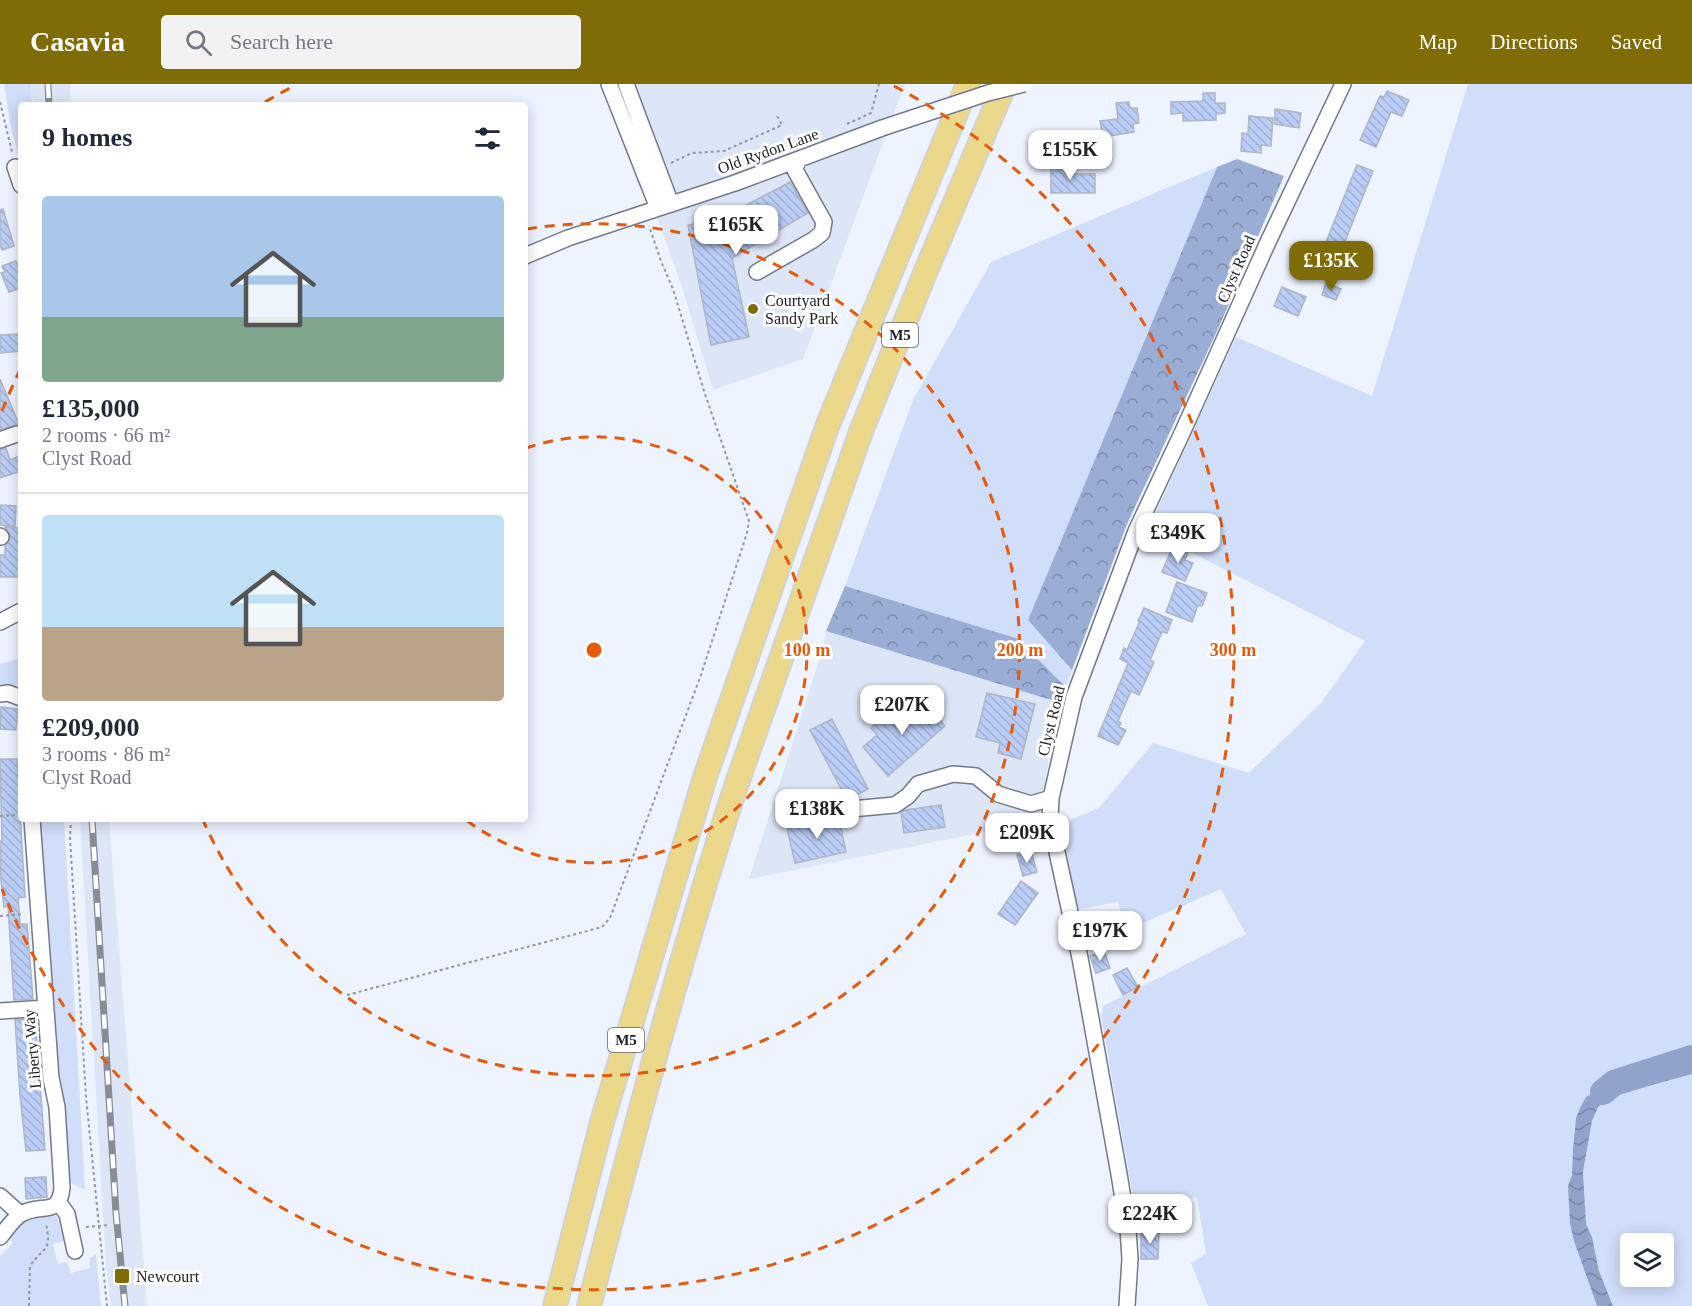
<!DOCTYPE html>
<meta charset="utf-8">
<style>
:root{--surface:#fff;--page:#f2f2f3;--text:#1f2937;--muted:#747a83;--line:#e0e1e3;--accent:#806c07}
body{margin:0;font-family:Georgia,serif;background:var(--page);color:var(--text);height:100vh;display:flex;flex-direction:column;font-size:22px;white-space:nowrap}
*{box-sizing:border-box;margin:0}
p{font-size:20px;color:var(--muted)}
.icon{flex:none;width:33px;height:33px;fill:none;stroke:currentColor;stroke-width:2;stroke-linecap:round;stroke-linejoin:round}
.map{position:relative;flex:1;overflow:hidden}
.details{position:absolute;left:18px;top:18px;width:510px;height:720px;display:flex;flex-direction:column;background:var(--surface);border-radius:6px;box-shadow:0 3px 15px #0003}
.details>*{flex:none}
.buttons{position:absolute;left:1620px;top:1149px;display:grid;gap:12px}
.buttons a{display:grid;place-items:center;width:54px;height:54px;border-radius:6px;background:var(--surface);box-shadow:0 3px 15px #0003;font-size:30px}
.price{position:absolute;translate:-50% -51px;padding:0 14px;border-radius:12px;background:#fff;color:#222;font-size:20px;line-height:39px;filter:drop-shadow(0 2px 3px #0008)}
.price::after{content:'';position:absolute;left:50%;top:36px;width:18px;height:14px;margin-left:-9px;background:inherit;clip-path:polygon(0 0,100% 0,50% 100%)}
.price.on{background:var(--accent);color:#fff}
ul{padding:0;list-style:none}
li{display:grid;align-content:center;gap:12px;height:318px;padding:0 24px}
li+li{border-top:2px solid var(--line)}
li span{display:grid;place-items:center;height:186px;border-radius:6px;color:#555}
li>.icon{margin-inline-start:auto}
span .icon{width:108px;height:108px;fill:#fffc;stroke-width:1}
li b{font-size:26px}
h2{display:flex;justify-content:space-between;align-items:center;height:72px;padding:0 24px;font-size:26px}
header{display:flex;align-items:center;gap:36px;box-sizing:border-box;height:84px;padding:0 30px;background:var(--accent);color:#fff}
header strong{font-size:28px}
nav{display:flex;gap:33px;margin-inline-start:auto;font-size:21px}
.search{width:420px;height:54px;background:var(--page);display:flex;align-items:center;gap:15px;box-sizing:border-box;padding:0 21px;border-radius:6px;color:var(--muted);font-size:22px}
.map>svg:first-child{display:block}
.built{fill:#dde6f7}
.green{fill:#d0def9;fill-rule:evenodd}
.forest{fill:url(#forest-crowns)}
.water{fill:url(#water-waves)}
.lines{fill:none;stroke-linecap:round;stroke-linejoin:round}
.river{stroke:#91a3ca;stroke-width:26}
.building{fill:url(#building-back-hatch);stroke:#aeb5c3;stroke-width:1.5}
.minor-casing{stroke:#747a88;stroke-width:18}
.highway-casing{stroke:#d2d2d3;stroke-width:26}
.path{stroke:#92969f;stroke-width:2;stroke-dasharray:3 3;stroke-linecap:butt}
.minor{stroke:#fff;stroke-width:15}
.highway{stroke:#ebd88a;stroke-width:22}
.rail-casing{stroke:#888c95;stroke-width:7}
.rail{stroke:#fff;stroke-width:4.5;stroke-dasharray:14;stroke-linecap:butt}
.minor-bridge-casing{stroke:#747a88;stroke-width:18;stroke-linecap:butt}
.minor-bridge{stroke:#fff;stroke-width:15}
.ring{fill:none;stroke:#e8590c;stroke-width:3;stroke-dasharray:10 8}
.poi-dot{fill:#806c07;stroke:#fff;stroke-width:2}
.labels{text-anchor:middle;dominant-baseline:central;stroke-width:6;stroke-linejoin:round;paint-order:stroke}
.shield{fill:#fff;stroke:#606266;stroke-width:1.5}
.shield-label{font-size:15px;font-weight:bold;fill:#1c1e24}
.street-label{font-size:16px;fill:#1c1e24;stroke:#fff}
.poi-label{font-size:16px;fill:#1c1e24;stroke:#fff;text-anchor:start}
.centre{fill:#e8590c;stroke:#fff;stroke-width:3}
.ring-label{font-size:18px;text-anchor:middle;font-weight:bold;fill:#e8590c;stroke:#fff;stroke-width:6;stroke-linejoin:round;paint-order:stroke}
</style>
<header>
<strong>Casavia</strong>
<div class="search"><svg class="icon" aria-label="search" viewBox="0 0 24 24"><circle cx="10" cy="10" r="6"/><path d="M15 15l6 6"/></svg>Search here</div>
<nav><a>Map</a><a>Directions</a><a>Saved</a></nav>
</header>
<div class="map">
<svg width="1692" height="1222" viewBox="0 0 1692 1222">
<defs>
<pattern id="forest-crowns" width="20" height="18" patternUnits="userSpaceOnUse" patternTransform="scale(1.5)"><rect width="20" height="18" fill="#9aadd4"/><path d="M2 6a3 3 0 1 1 6 0M12 15a3 3 0 1 1 6 0" fill="none" stroke="#7d8cac"/></pattern>
<pattern id="water-waves" width="16" height="10" patternUnits="userSpaceOnUse" patternTransform="scale(1.5)"><rect width="16" height="10" fill="#91a3ca"/><path d="M0 5q4-4 8 0t8 0" fill="none" stroke="#7684a4"/></pattern>
<pattern id="building-back-hatch" width="6" height="6" patternUnits="userSpaceOnUse" patternTransform="scale(1.5)"><rect width="6" height="6" fill="#b9cdf6"/><path d="M-1 5l2 2M0 0l6 6M5-1l2 2" fill="none" stroke="#9eb0d3"/></pattern>
</defs>
<rect width="100%" height="100%" fill="#edf3ff"/>
<!-- built -->
<path class="built" d="M31,0h39l1,21h-38z
M602,0h303l-102,275 -90,31 -32,-106 -33,-92 -10,-6z
M826,547l232,71 -19,119 -290,58 73,-228z
M80,735h29l38,487h-36l-5,-39z"/>
<!-- green -->
<path class="green" d="M4,0h27l1,21h-11v61l-10,-38z
M1468,0h224v979l-22,10 -55,8 -39,37 -3,30 -1,27 -4,11 6,55 23,65h-389l-17,-43 15,-9 -9,-57 -62,11 -34,-192 2,-10 143,-72 -25,-45 -94,41 -9,-28 -43,8 -14,-64 -1,-22 39,-16 54,-65 96,30 72,-70 44,-62 -217,-111 88,-193 136,59z
M1217,83l-189,453 44,50 -6,17 -50,-49 -171,-52 68,-186 78,-138z
M21,574v32l-12,-3 -9,2v-25z
M38,735h26l21,371 -16,-8z
M1692,990v232h-79l-14,-35 -7,-34 -6,-13 -3,-52 9,-51 6,-14 15,-11zM1630,1160h34v32h-34z
M57,1132l7,25 -11,3 5,20 9,-2 4,11 19,-5 -1,-10 7,-3 5,51h-101v-50l12,-12 -1,-8c17,-22 21,-19 46,-20z"/>
<!-- forest -->
<path class="forest" d="M1237,75l47,17 -66,153 -91,195 -55,146 -44,-50 189,-453z
M845,502l171,52 50,49 -8,15 -232,-71z"/>
<!-- water -->
<path class="water" d="M1692,979v11l-79,22 -15,11 -6,14 -9,51 3,52 6,13 7,34 14,35h-16l-23,-65 -4,-18 -2,-37 4,-11 1,-27 3,-30 4,-10 6,-11 29,-16 55,-8z"/>
<g class="lines">
<!-- river -->
<path class="river" d="M1603,1008l11,-9 78,-25"/>
</g>
<!-- building -->
<path class="building" d="M1387,7l22,9 -7,16 -11,-4 -15,35 -16,-7 20,-44 4,1z
M1203,9h12v10h10v10l-9,1v6l-33,1v-8l-12,1v-12l32,-1z
M1129,18l1,6h7l2,15 -6,1 1,8 -31,5 -3,-16 18,-2 -2,-16z
M1275,25l26,4 -2,15 -24,-4z
M1249,32l24,2 -2,28 -10,-1v8l-20,-2 1,-18 6,1z
M1051,77h14v13h30v19h-44z
M1357,81l16,6 -39,98 -16,-7z
M790,98l18,31 -76,45 17,79 -38,8 -23,-120 30,-5z
M3,125l11,37 -12,4 -2,-6v-34z
M16,177l5,14v13l-12,4 -8,-19 4,-1 -3,-6z
M1326,199l15,6 -5,11 -14,-5z
M1282,203l24,10 -8,19 -24,-10z
M21,250v17l-21,2v-18z
M0,295l19,45 -19,6z
M6,364l4,12 9,-4 2,15 -21,7v-28z
M0,421l16,1 -1,20 -15,-1z
M5,443l16,1 -1,49h-20v-22h5v-9l5,-7v-5z
M1173,462l15,6 -3,8 8,3 -8,18 -23,-9z
M1177,498l30,11 -5,13 -4,-1 -6,17 -26,-10z
M1144,524l28,12 -5,13 -5,-1 -12,28 4,2 -15,33 -8,-4 -13,30 3,2 -2,4 7,3 -8,15 -20,-9 30,-73 -8,-4 4,-11 3,2 13,-29h-2z
M987,609l48,11 -14,55 -23,-6 2,-10 -24,-6z
M921,614l24,28 -57,50 -25,-29 14,-12 -6,-7 20,-17 6,7z
M1,623l17,2 -2,21 -16,-1z
M832,635l36,70 -21,11 -37,-70z
M0,675h17l8,138 -7,1 2,26h7l6,75 -19,1 -6,-94 -4,1 -3,-27 -1,-39h2z
M941,721l4,22 -41,6 -3,-21 4,-2z
M834,734l5,1 7,33 -51,11 -8,-35z
M1031,767l6,21 -14,4 -6,-21z
M1021,797l17,12 -23,32 -17,-11z
M1104,867l6,17 -14,5 -6,-17z
M1127,884l11,19 -15,8 -10,-20z
M35,934l10,132 -19,1 -6,-56 -5,-75z
M46,1093l1,20 -21,2 -1,-21z
M1141,1148h18l-1,27h-17z"/>
<g class="lines">
<defs>
<path id="minor" d="M609,0l49,124
M626,0l45,120
M15,83l6,18
M525,172l43,-18 167,-55 147,-55
M757,188l56,-32 9,-7 2,-11 -29,-52 3,-10
M0,356l17,-6
M0,452l1,1
M0,538l21,-11
M0,610l8,-1 13,5
M840,726l55,-5 13,-9 10,-12 35,-10 23,2 22,18 33,10 20,-6
M0,927l46,-3
M0,1112l20,18
M59,1119l8,11 8,37
M0,1153c6,-7 14,-20 23,-24 19,-10 36,4 39,-25l-5,-81 -6,-29 -19,-259
M1127,1222l3,-47 -2,-30 -9,-55 -39,-216 -30,-138 1,-22 23,-101 62,-166 47,-100 85,-189 75,-158"/>
<path id="highway" d="M555,1222l47,-184 103,-345 122,-350 141,-343
M589,1222c45,-174 91,-349 147,-520l126,-357 63,-156 80,-189"/>
</defs>
<!-- minor casing -->
<use href="#minor" class="minor-casing"/>
<!-- highway casing -->
<use href="#highway" class="highway-casing"/>
<!-- path -->
<path class="path" d="M0,18l12,50
M847,40l24,-11 8,-29
M671,79l21,-10 32,-2 58,-26 -6,-11
M0,732l18,-1
M71,735l-1,19 16,259 21,209
M0,832l24,-2
M347,911l255,-68 8,-9 91,-243 46,-142 2,-12 -44,-127 -32,-105 -12,-28 -12,-35
M86,1143l23,-2
M29,1222l1,-40c14,-21 22,-12 16,-43"/>
<!-- minor -->
<use href="#minor" class="minor"/>
<!-- highway -->
<use href="#highway" class="highway"/>
<defs>
<path id="rail" d="M48,0l1,21
M92,735l24,394 9,93"/>
</defs>
<!-- rail casing -->
<use href="#rail" class="rail-casing"/>
<!-- rail -->
<use href="#rail" class="rail"/>
<defs>
<path id="minor-bridge" d="M882,44l106,-35 36,-9"/>
</defs>
<!-- minor-bridge casing -->
<use href="#minor-bridge" class="minor-bridge-casing"/>
<!-- minor-bridge -->
<use href="#minor-bridge" class="minor-bridge"/>
</g>
<!-- distance rings -->
<g class="ring">
<path d="M526 364A213 213 0 1 1 466 736"/>
<path d="M527 145A426 426 0 1 1 203 736"/>
<path d="M2 327A639 639 0 0 1 20 286M265 18A639 639 0 0 1 294 2M894 2A639 639 0 1 1 2 805"/>
</g>
<!-- markers -->
<g class="poi-dot">
<circle cx="753" cy="225" r="6"/>
<rect x="114" y="1184" width="16" height="16" rx="3"/>
</g>
<g class="labels">
<!-- shield labels -->
<g class="shield">
<rect x="882" y="239" width="36" height="24" rx="4.5"/>
<rect x="608" y="944" width="36" height="24" rx="4.5"/>
</g>
<g class="shield-label">
<text x="900" y="251">M5</text>
<text x="626" y="956">M5</text>
</g>
<!-- street labels -->
<g class="street-label">
<text transform="translate(768 67) rotate(-20)">Old Rydon Lane</text>
<text transform="translate(1236 185) rotate(-66)">Clyst Road</text>
<text transform="translate(1051 637) rotate(-76)">Clyst Road</text>
<text transform="translate(32 965) rotate(-95)">Liberty Way</text>
</g>
<!-- poi labels -->
<g class="poi-label">
<text x="765" y="216">Courtyard<tspan x="765" dy="18">Sandy Park</tspan></text>
<text x="136" y="1192">Newcourt</text>
</g>
</g>
<circle cx="594" cy="566" r="9" class="centre"/>
<g class="ring-label">
<text x="807" y="572">100 m</text>
<text x="1020" y="572">200 m</text>
<text x="1233" y="572">300 m</text>
</g>
</svg>
<div class="buttons">
<a><svg class="icon" aria-label="layers" viewBox="0 0 24 24"><path d="M12 4l9 5-9 5-9-5zM3 14l9 5 9-5"/></svg></a>
</div>
<b class="price" style="left:1070px;top:97px">£155K</b>
<b class="price" style="left:736px;top:172px">£165K</b>
<b class="price on" style="left:1331px;top:208px">£135K</b>
<b class="price" style="left:1178px;top:480px">£349K</b>
<b class="price" style="left:902px;top:652px">£207K</b>
<b class="price" style="left:817px;top:756px">£138K</b>
<b class="price" style="left:1027px;top:780px">£209K</b>
<b class="price" style="left:1100px;top:878px">£197K</b>
<b class="price" style="left:1150px;top:1161px">£224K</b>
<section class="details">
<h2>9 homes<svg class="icon" aria-label="filters" viewBox="0 0 24 24"><path d="M4 7h16M4 17h16"/><circle cx="9" cy="7" r="2"/><circle cx="15" cy="17" r="2"/></svg></h2>
<ul>
<li><span style="background:linear-gradient(#a9c7e8 65%,#7fa58c 0)"><svg class="icon" aria-label="home" viewBox="0 0 24 24"><path d="M3 11l9-7 9 7M6 9v11h12V9"/></svg></span><div><b>£135,000</b><p>2 rooms · 66 m²</p><p>Clyst Road</p></div></li>
<li><span style="background:linear-gradient(#bfe0f5 60%,#b9a48a 0)"><svg class="icon" aria-label="home" viewBox="0 0 24 24"><path d="M3 11l9-7 9 7M6 9v11h12V9"/></svg></span><div><b>£209,000</b><p>3 rooms · 86 m²</p><p>Clyst Road</p></div></li>
</ul>
</section>
</div>
